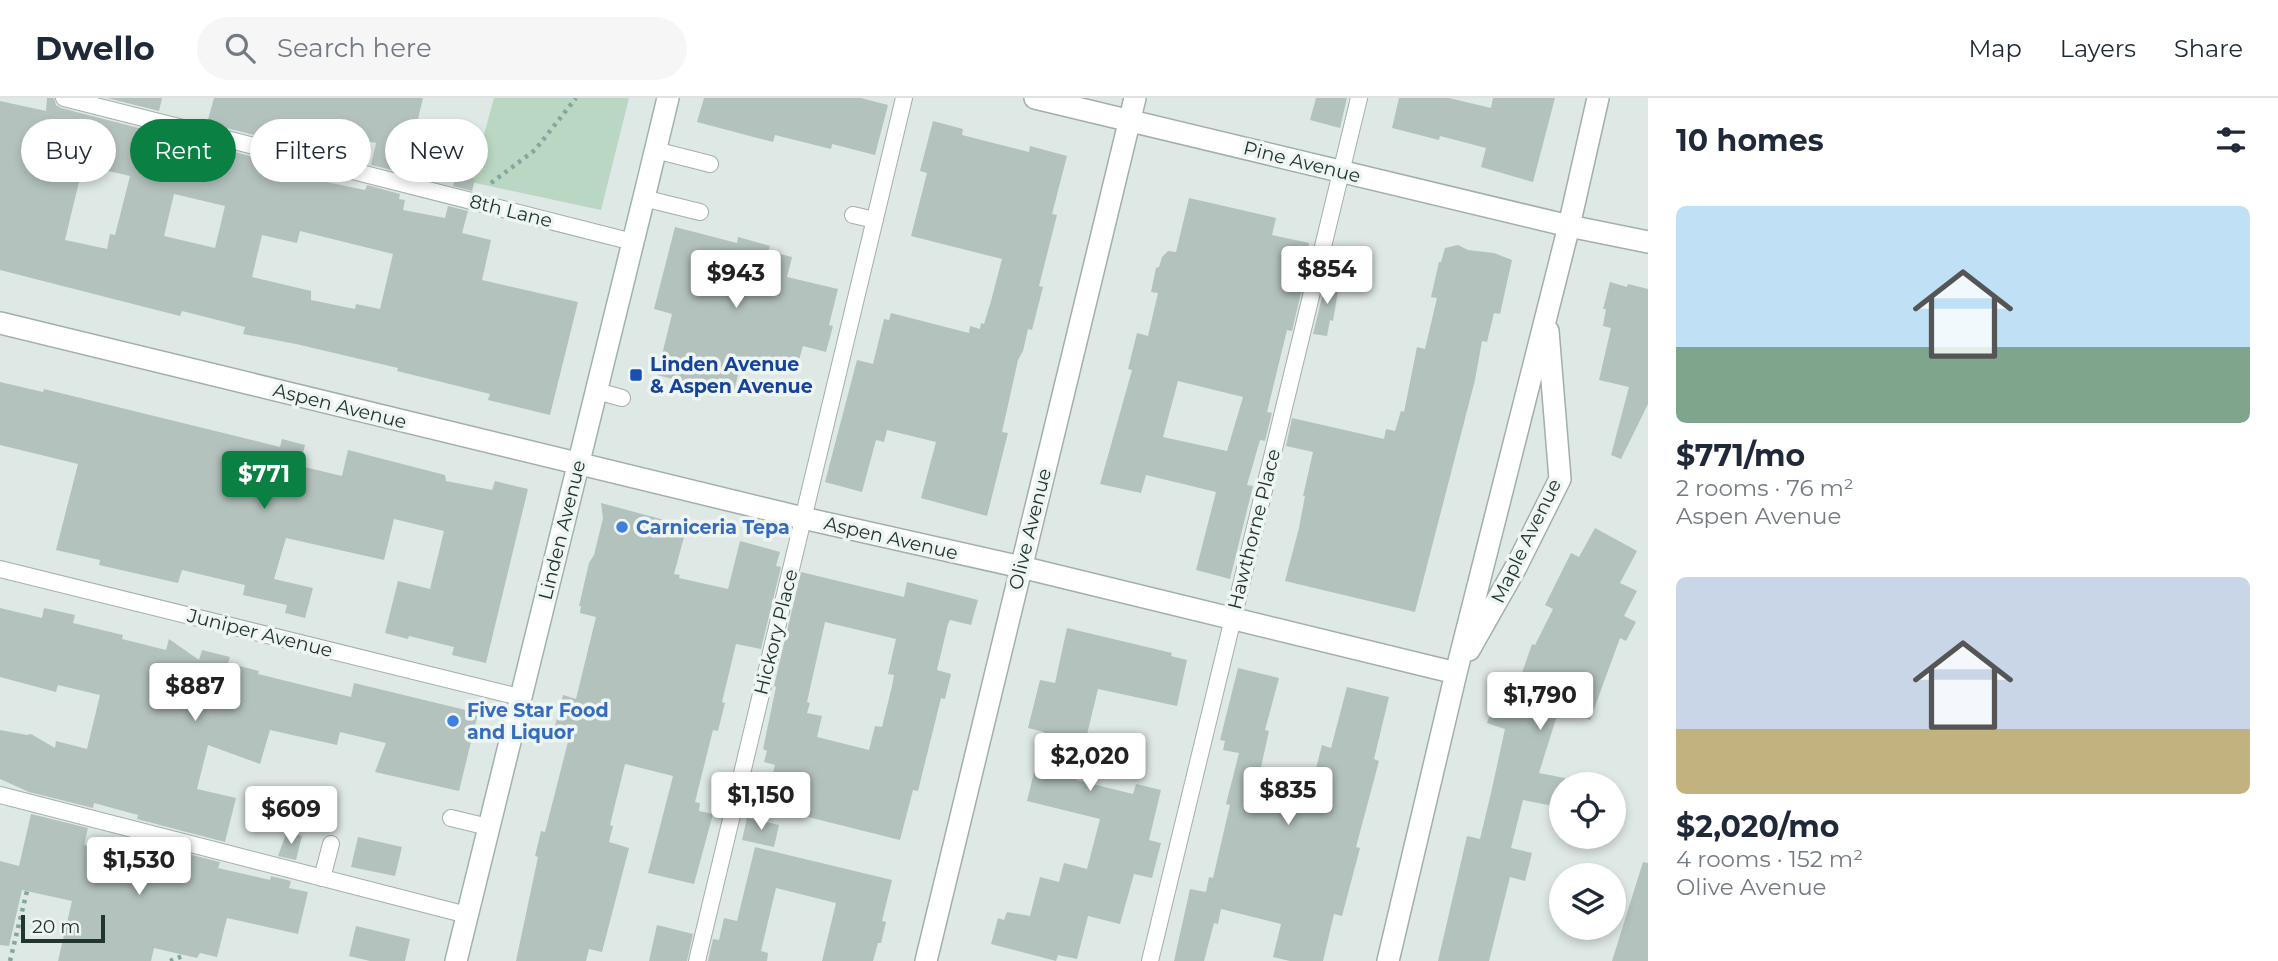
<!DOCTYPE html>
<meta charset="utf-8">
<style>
:root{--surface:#fff;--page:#f6f6f7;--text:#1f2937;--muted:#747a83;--line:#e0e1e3;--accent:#0b8043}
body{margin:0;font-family:Montserrat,sans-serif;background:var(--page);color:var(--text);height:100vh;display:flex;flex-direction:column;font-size:26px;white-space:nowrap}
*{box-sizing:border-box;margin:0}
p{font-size:23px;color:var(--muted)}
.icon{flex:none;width:38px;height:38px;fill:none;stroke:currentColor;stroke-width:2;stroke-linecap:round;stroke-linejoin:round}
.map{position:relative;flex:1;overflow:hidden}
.sheet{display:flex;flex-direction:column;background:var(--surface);width:630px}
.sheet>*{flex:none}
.guide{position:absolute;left:21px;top:21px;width:665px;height:63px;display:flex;gap:14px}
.buttons{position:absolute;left:1549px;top:674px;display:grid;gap:14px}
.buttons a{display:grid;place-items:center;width:77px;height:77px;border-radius:50%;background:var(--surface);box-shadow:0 4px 10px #0003;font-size:35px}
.scale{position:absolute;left:21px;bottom:18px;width:84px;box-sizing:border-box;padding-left:7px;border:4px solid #223631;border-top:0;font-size:19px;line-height:24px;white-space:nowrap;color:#223631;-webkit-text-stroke:5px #eef5f2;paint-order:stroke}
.price{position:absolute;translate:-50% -60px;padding:0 16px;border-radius:7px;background:#fff;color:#222;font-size:23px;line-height:46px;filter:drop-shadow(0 2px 4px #0008)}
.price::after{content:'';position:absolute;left:50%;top:42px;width:21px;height:16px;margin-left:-10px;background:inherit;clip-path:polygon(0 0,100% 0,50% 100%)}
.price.active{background:var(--accent);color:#fff}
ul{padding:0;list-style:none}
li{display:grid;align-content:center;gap:14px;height:371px;padding:0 28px}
li span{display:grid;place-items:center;height:217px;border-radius:10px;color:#555}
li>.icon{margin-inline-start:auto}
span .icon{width:126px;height:126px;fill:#fffc;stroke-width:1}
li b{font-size:30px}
h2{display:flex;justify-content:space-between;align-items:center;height:84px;padding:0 28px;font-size:30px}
.chip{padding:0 24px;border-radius:32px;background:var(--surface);box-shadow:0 4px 10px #0003;font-size:24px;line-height:63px}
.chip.active{background:var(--accent);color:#fff}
header{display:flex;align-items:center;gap:42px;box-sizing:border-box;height:98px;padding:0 35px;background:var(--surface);border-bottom:2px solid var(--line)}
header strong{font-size:33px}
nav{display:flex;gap:38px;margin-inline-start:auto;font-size:24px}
.search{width:490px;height:63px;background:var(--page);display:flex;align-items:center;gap:18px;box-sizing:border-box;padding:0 24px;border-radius:38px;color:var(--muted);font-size:26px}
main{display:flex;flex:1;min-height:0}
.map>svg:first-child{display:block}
.green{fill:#b9d7c3}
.building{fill:#b4c2bd;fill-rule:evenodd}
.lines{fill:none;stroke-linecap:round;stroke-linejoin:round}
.lane-casing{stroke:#a2afab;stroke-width:18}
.street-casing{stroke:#a2afab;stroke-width:24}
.secondary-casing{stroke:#9fb2ac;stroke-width:24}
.path{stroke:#82a89e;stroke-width:4.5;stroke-dasharray:3.5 5;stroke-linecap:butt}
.lane{stroke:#fff;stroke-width:16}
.street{stroke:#fff;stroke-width:21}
.secondary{stroke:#fff;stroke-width:21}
.transit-dot{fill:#1a4fb4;stroke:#eef5f2;stroke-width:2.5}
.shop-dot{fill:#3f7fe0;stroke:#eef5f2;stroke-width:2.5}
.labels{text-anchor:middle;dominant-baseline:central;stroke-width:7;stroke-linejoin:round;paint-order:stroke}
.street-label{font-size:19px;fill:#223631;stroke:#eef5f2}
.transit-label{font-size:19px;font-weight:bold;fill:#164399;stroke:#eef5f2;text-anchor:start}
.shop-label{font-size:19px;font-weight:bold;fill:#366cbe;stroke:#eef5f2;text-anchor:start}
</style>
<header>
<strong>Dwello</strong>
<div class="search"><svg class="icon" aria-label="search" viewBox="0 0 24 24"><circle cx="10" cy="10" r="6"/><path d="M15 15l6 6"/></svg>Search here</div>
<nav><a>Map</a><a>Layers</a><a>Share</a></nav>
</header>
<main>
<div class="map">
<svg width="1648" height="863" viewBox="0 0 1648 863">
<rect width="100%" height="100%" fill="#dee8e4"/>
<!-- green -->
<path class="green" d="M494,0h135l-28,112 -130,-28z"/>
<!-- building -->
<path class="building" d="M47,0h7l2,7 5,3 93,24 -1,4 49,12 1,-4 78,20 -1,3 18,5 -1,4 68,14 2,-5 33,9 -1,5 6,1 -2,10 42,8 3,-12 20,5 -6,22 29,7 -9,40 96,22 -28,113 -62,-15 2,-6 -93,-23 1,-3 -102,-24 -53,-10 2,-7 -63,-16 -2,5 -180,-46v-169l46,10zM83,67l47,11 -15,59 -5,-1 -3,15 -42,-9zM174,96l51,12 -10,42 -51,-12zM300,133l93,23 -13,55 -24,-5 -1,5 -44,-9v-9l-59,-14 10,-42 35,8z
M107,0h55l-3,13z
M214,0h209l-18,75 -34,-8 5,-22 -86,-20 -5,20 -78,-20z
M704,0h157l27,7 -13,50 -43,-11 -1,5 -56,-14 -2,7 -76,-20z
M1316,0h31l-7,30 -30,-8z
M1399,0h50l42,10 2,-10h62l-22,84 -52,-15 5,-19 -46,-12 -1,4 -47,-12z
M933,23l30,8 -1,6 67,17 1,-6 37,10 -15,58 5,1 -18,71 4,1 -11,43 -4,-1 -5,22 -5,9 -16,72 6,1 -21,83 -66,-18 15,-56 -49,-12 -3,12 -8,-2 -14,52 -37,-10 32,-122 16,4 11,-45 5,1 2,-7 78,20 1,-7 10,3 1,-6 3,1 7,-23 11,-42 -91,-23 16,-63 -7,-2z
M456,76l19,5 -3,12 -19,-5z
M1189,100l87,20 -4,17 37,8 -6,29h3l-14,59 -5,-1 -20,82 5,1 -7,28 -5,-1 -13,45 6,1 -23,93 -34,-9 20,-78 -70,-17 -5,18 -41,-9 32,-114 -4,-1 9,-36 11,3 10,-43 -7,-1 5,-24 3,-1 3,-10 6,-6 8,1zM1178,283l65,16 -16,54 -64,-14z
M675,129l62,16 1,-6 32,9 -2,5 24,6 -5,20 51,12 -9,36 4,1 -7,26 -23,-6 -7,24 -53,-14 -10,38 -76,-19 15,-61 -18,-5z
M1458,147l10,5 26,3 18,7 -12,54 -6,-1 -7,29 -5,-1 -7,39 -60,232 -130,-31 14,-53 6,-32h-2l10,-44 -27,-6 6,-28 92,21 2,-10 9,2 6,-20 3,1 13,-65 8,2 12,-51 -6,-1 8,-35h2l4,-14z
M1327,178l13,3 -7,42 -3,-1 -3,16 -14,-2z
M1610,184l17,5 1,-3 20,5v115l-27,55 -10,-4 18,-68 -30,-7 12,-52 -8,-2 3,-17h-3z
M0,284l43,10 1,-3 236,58 2,-8 23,6 -5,21 42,10 6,-26 97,25 1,6 46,9 3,-9 33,8 -42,174 -34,-8 2,-8 -45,-11 -1,3 -23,-6 13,-52 32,8 14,-58 -50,-12 -10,41 -98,-22 -12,41 39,9 -8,30 -20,-5 2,-8 -44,-10 2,-10 -63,-15 -4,13 -79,-18 1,-5 -44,-10 22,-86 -78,-19z
M601,405l86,23 -13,48 6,1 -1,3 49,11 12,-48 40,11 -4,14 5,1 -20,82 -25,-5 -14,58 3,1 -7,28 -5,-1 -18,72 5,1 -1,8 14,3 -19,70 -46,-11 25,-97 -48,-12 -15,61 3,1 -4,16 20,6 -27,104 -13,-3 -3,12h-70l22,-104 -3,-1 6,-25 4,1 26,-102 -16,-4 8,-31 13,4 20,-82 -16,-4 1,-7h-2l10,-43 5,-8 9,-37z
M1595,430l42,23 -17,32 17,8 -13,25 12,6 -10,19 -6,-3 -30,82 -31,-11 -20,64 26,5 -1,6h-3l-3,23 -35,-7 -12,48 21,5 -7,28 -15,-4 -21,84h-51l29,-125 13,3 11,-46 14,-64 -18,-6 8,-23 5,2 2,-6 11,3 19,-55 3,1 18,-36 -8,-4 26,-52 8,4z
M801,474l103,25 3,-15 71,18 -7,25 -21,-5 -2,4 -11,46 14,4 -6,25 -4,-1 -23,93 -5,-1 -13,50 -136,-34 11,-41 -11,-3 3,-11 -4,-2 13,-62 -2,-1zM825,524l71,17 -8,35 6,1 -2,11 -10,41 -7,-1 -6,24 -52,-13 5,-21 -15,-3 3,-10 -3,-1z
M0,510l42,10 2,-10 31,7 -2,8 50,12 -1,4 44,11 3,-11 30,21 3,-10 28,7 -2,6 31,8 -1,3 93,23 3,-14 124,30 -19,78 -84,-19 11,-29 -46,-11 -3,13 -67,-15 -10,34 -52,-19 -11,44 39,9 -11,44 -88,-23 1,-4 -44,-12 -1,5 -64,-16 -29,-13v-49l27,5 4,-1 24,14 1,-7 31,8 13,-54 -42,-10 -2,7 -56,-15z
M1067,530l105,25 -1,3 16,4 -10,46 -79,-17 -22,91 57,14 3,-10 25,6 -12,50 12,3 -9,35 -18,-4 -14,50 -32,-8 -11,43 -19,-4 -2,6 -65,-17 7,-26 6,2 3,-8 23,4 10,-39 19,5 5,-19 23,6 13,-50 -73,-18 17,-69 -16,-4 12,-48 15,3z
M1238,570l41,10 -14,52 4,1 -8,36 52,13 9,-35 9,3 16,-61 42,10 -15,62 5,2 -23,86 4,1 -18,68 -8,-2 -11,47h-33l-17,-4 8,-33 -60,-15 -3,15 -4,-1 -10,38h-30l16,-72 16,3 3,-15 4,1 17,-73 -4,-1 13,-51 -16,-3 2,-9 -5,-1z
M31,716l57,14 -4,17 45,11 3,-16 88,22 -2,6 52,12 1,-4 20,5 -2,7 19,4 -10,42 -71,-16 -10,39 -17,-4 -3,5 -43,-10 -3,13h-93l14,-60 -50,-11 -13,56 -9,-1v-84l19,5z
M747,720l32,7 -5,22 -32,-7z
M287,733l15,5 -6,24 -18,-4z
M358,739l44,10 -7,29 -44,-9z
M755,749l137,33 -10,41 4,1 -5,21h-3l-5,18h-51l14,-58 -60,-15 -15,63 7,2 -1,8h-59l5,-22 6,1 5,-22 13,3z
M1643,764l5,1v98h-36z
M657,827l36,9 -6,27h-38z
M356,828l54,13 -5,22h-35l-21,-5z"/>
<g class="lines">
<defs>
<path id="lane" d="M64,0l569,144
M655,52l55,14
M643,100l57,14
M853,117l22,5
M597,293l25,7
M0,471l519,128
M0,697l467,120
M451,720l37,9
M322,780l9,-34
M697,863l207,-863
M1150,863l209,-863"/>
<path id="street" d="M1035,0l534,128 79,16
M0,225l803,195 218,49 435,106
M1469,552l47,-83 44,-88 -12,-148
M926,863l209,-863
M1388,863l68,-288 113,-447 29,-128"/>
<path id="secondary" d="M456,863c70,-288 143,-575 212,-863"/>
</defs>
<!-- lane casing -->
<use href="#lane" class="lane-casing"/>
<!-- street casing -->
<use href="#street" class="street-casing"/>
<!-- secondary casing -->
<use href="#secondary" class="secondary-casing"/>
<!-- path -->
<path class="path" d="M491,85l44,-33 41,-52
M10,863l17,-70
M170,863l15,-6"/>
<!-- lane -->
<use href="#lane" class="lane"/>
<!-- street -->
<use href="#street" class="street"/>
<!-- secondary -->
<use href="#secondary" class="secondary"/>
</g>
<!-- markers -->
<rect class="transit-dot" x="629" y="270" width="14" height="14" rx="3.5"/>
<g class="shop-dot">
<circle cx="622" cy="429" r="7"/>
<circle cx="453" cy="623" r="7"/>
</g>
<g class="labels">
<!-- street labels -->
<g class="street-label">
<text transform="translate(1302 64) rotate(14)">Pine Avenue</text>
<text transform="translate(511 113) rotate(14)">8th Lane</text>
<text transform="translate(340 308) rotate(14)">Aspen Avenue</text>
<text transform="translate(1030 431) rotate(-76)">Olive Avenue</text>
<text transform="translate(1254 431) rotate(-76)">Hawthorne Place</text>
<text transform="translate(562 432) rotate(-76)">Linden Avenue</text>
<text transform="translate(891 440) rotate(13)">Aspen Avenue</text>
<text transform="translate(1526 443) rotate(-64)">Maple Avenue</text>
<text transform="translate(776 534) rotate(-76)">Hickory Place</text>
<text transform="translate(260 535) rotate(14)">Juniper Avenue</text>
</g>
<!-- transit labels -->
<g class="transit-label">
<text x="650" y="266">Linden Avenue<tspan x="650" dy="22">&amp; Aspen Avenue</tspan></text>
</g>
<!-- shop labels -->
<g class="shop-label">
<text x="636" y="429">Carniceria Tepa</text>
<text x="467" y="612">Five Star Food<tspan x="467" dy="22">and Liquor</tspan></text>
</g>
</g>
</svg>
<div class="buttons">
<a><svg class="icon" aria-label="locate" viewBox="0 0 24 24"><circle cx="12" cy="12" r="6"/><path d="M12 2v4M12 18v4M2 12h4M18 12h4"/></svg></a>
<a><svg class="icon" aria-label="layers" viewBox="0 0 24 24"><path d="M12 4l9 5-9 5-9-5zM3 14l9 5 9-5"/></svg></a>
</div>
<div class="scale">20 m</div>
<b class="price" style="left:1327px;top:208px">$854</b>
<b class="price" style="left:736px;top:212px">$943</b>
<b class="price active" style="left:264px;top:413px">$771</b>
<b class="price" style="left:195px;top:625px">$887</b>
<b class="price" style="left:1540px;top:634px">$1,790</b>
<b class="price" style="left:1090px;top:695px">$2,020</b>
<b class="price" style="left:1288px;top:729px">$835</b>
<b class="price" style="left:761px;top:734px">$1,150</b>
<b class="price" style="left:291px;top:748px">$609</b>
<b class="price" style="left:139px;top:799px">$1,530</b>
<div class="guide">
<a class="chip">Buy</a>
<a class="chip active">Rent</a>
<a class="chip">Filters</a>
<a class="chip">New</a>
</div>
</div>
<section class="sheet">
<h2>10 homes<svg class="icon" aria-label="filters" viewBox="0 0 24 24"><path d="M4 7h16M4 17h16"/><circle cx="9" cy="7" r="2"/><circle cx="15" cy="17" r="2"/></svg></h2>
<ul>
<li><span style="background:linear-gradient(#bfe0f5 65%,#7fa58c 0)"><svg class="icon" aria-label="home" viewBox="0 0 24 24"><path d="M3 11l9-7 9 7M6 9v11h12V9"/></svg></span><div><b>$771/mo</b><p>2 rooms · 76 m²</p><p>Aspen Avenue</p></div></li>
<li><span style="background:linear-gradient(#c9d6e8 70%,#c2b280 0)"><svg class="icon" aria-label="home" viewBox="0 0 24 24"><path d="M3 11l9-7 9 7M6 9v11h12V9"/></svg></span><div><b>$2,020/mo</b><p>4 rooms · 152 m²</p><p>Olive Avenue</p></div></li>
</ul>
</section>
</main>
